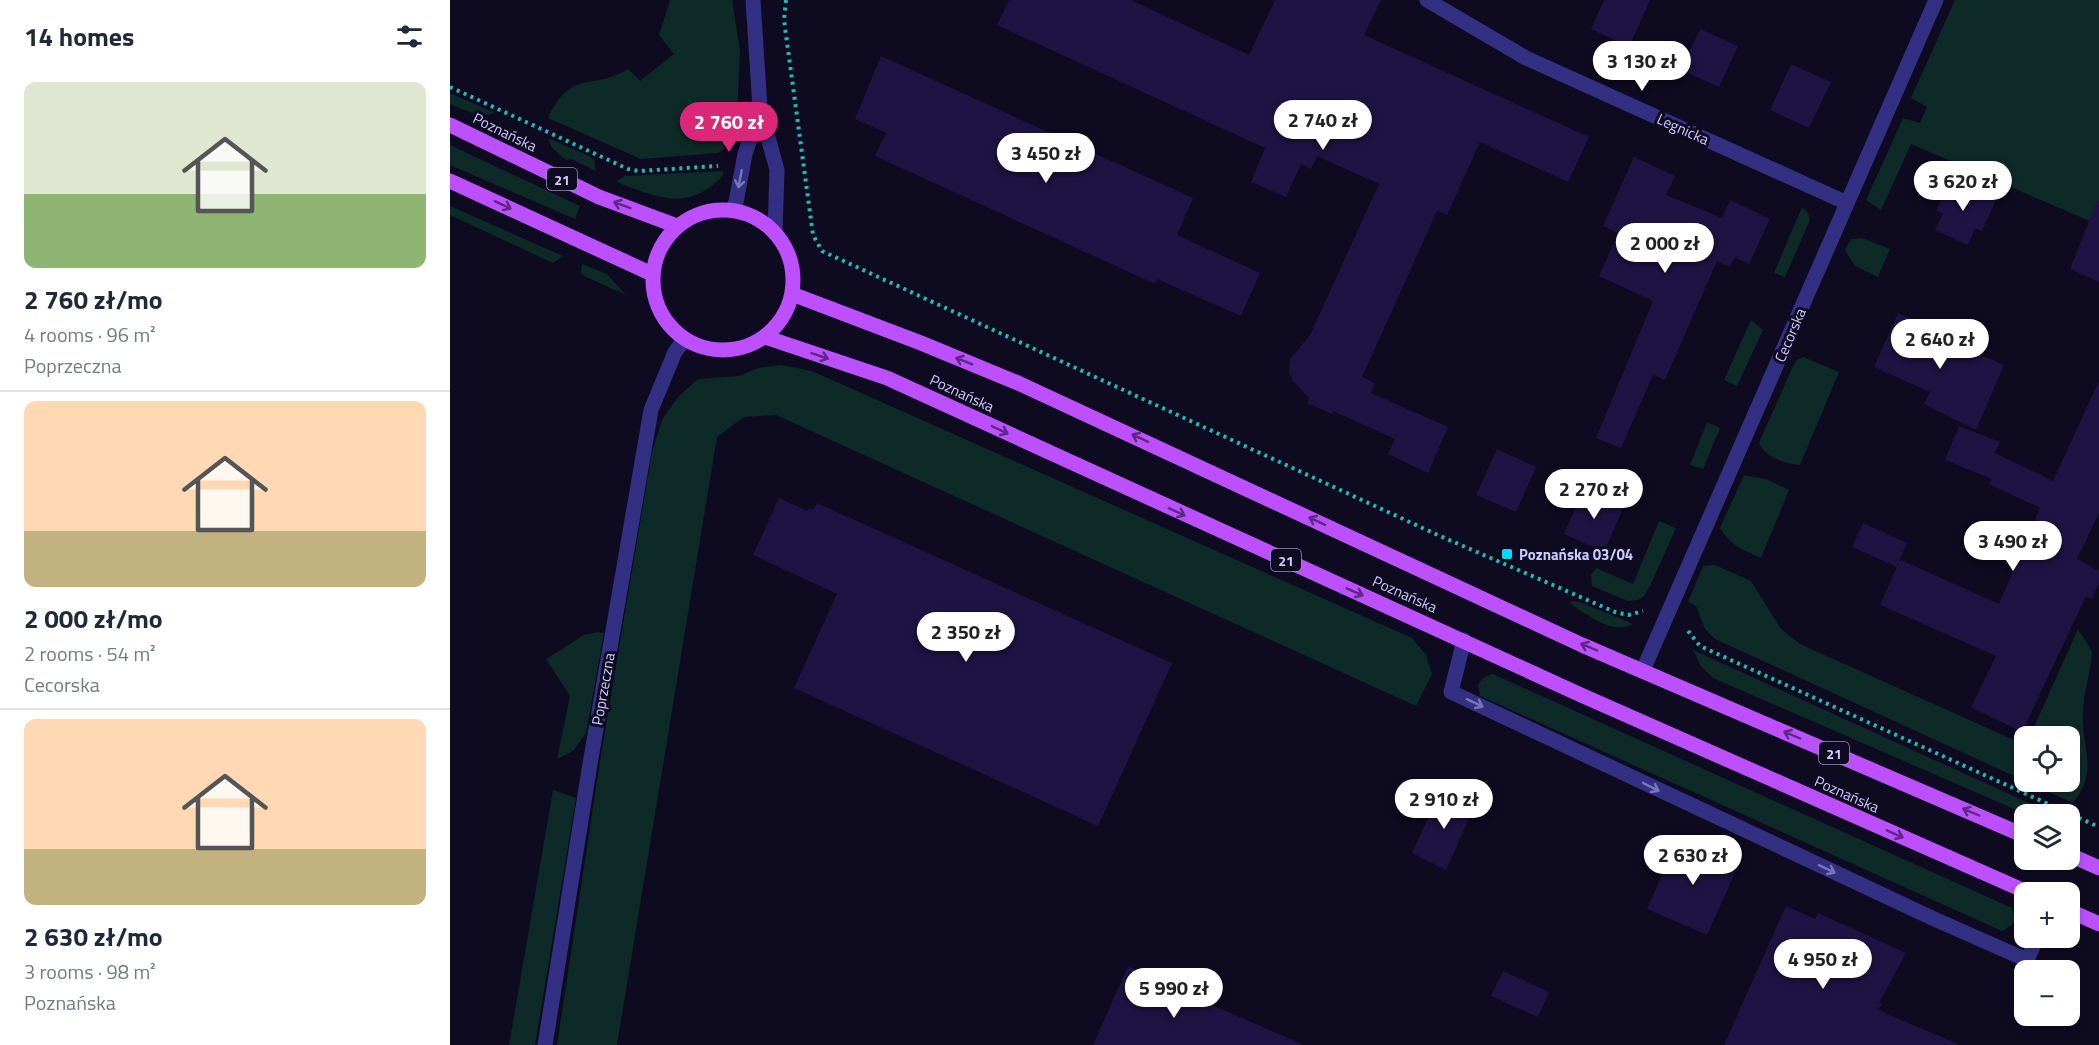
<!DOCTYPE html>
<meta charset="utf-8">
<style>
:root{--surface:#fff;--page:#f2f2f3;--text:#1f2937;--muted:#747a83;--line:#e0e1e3;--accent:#db2777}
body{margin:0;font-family:"Titillium Web",sans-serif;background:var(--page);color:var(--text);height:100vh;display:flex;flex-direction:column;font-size:22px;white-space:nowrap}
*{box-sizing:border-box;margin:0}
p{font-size:20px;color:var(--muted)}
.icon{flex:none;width:33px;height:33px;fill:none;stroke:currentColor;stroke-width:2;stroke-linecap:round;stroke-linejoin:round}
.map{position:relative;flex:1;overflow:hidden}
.panel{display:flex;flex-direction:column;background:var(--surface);width:450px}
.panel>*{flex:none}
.controls{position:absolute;left:1564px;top:726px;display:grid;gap:12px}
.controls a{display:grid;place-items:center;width:66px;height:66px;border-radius:12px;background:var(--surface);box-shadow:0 3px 9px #0003;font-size:30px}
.price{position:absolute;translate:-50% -51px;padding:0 14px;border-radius:21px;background:#fff;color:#222;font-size:20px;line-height:39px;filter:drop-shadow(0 2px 3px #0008)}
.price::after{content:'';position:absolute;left:50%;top:36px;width:18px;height:14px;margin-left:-9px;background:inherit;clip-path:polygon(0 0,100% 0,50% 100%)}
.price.on{background:var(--accent);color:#fff}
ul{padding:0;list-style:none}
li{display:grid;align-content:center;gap:12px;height:318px;padding:0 24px}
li+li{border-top:2px solid var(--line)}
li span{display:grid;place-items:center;height:186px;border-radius:12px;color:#555}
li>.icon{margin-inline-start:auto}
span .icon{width:108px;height:108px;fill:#fffc;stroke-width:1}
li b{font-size:26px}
h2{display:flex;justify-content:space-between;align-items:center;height:72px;padding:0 24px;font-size:26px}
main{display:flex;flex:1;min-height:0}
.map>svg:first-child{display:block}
.green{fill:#0d2a29}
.building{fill:#1d1443}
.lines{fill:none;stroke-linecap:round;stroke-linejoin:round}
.path{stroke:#21bbb1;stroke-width:4;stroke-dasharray:3 4.5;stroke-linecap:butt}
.service{stroke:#333084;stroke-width:15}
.minor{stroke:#333084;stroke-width:15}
.primary{stroke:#bc50ff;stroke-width:15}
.oneway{stroke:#7975bb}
.oneway2{stroke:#5c2a84}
.poi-dot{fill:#00ddf4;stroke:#0e0a20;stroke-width:2}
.labels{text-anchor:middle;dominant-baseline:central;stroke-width:6;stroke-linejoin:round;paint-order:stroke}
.shield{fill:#0e0a20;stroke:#9590bc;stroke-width:1.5}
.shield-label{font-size:14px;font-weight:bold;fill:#cfc9ff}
.street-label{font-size:15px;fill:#cfc9ff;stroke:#0e0a20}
.poi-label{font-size:15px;font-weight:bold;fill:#cfc9ff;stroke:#0e0a20;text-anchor:start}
</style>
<main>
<section class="panel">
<h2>14 homes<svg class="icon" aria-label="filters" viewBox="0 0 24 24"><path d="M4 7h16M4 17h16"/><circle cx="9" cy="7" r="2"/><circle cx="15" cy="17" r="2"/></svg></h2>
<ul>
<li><span style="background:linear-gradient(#dfe7d0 60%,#8fb573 0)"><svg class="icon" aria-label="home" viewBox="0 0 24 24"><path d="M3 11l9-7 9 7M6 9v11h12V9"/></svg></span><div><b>2 760 zł/mo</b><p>4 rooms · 96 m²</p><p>Poprzeczna</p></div></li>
<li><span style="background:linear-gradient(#ffd9b3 70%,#c2b280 0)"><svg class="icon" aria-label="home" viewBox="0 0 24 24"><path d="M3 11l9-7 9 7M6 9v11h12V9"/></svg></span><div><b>2 000 zł/mo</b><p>2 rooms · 54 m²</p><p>Cecorska</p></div></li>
<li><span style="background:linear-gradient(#ffd9b3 70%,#c2b280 0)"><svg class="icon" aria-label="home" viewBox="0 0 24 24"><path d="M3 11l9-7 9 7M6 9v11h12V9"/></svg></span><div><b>2 630 zł/mo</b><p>3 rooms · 98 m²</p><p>Poznańska</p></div></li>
</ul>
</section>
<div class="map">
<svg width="1649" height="1045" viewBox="0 0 1649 1045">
<rect width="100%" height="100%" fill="#0e0a20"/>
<!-- green -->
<path class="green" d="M220,0h62l8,51 -4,86 -3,5 -8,1 -1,6 -6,4 -77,6 -93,-41c23,-50 45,-27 80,-49l12,12 34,-27 -15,-19z
M1505,0h144v225l-188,-81 -30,66 -15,-10 37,-82 17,5 7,-16 -16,-9z
M0,93l45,20c-16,5 -31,-3 -45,-9z
M98,138l41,18 5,4 2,11 -25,-12 -5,1 -14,-12z
M0,145l130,61 -5,13 -125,-54z
M272,171l2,3c-26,30 -52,29 -86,16 -8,-3 -16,-5 -22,-9l9,-5z
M0,206l113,50 -10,7 -103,-48z
M1352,207l6,6 2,7 -25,57 -11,-4z
M1412,238l28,11 -12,28 -23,-11 -10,-16 6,-11z
M132,264l25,10 19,21 -42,-19 -3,-3z
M1301,320l12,10 -26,56 -13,-6z
M1353,357l36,15 -39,93c-16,-2 -34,-7 -41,-22l34,-77 4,-6z
M331,365l31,6 600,267 14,17 6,19 -16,32 -640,-291 -32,2 -27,20 -100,608h-60l44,-290 51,-303 10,-32 16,-23 20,-18 41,-3 19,-8z
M1257,422l13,6 -17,41 -13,-4z
M1294,475l22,4 23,11 -28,68c-17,-7 -32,-14 -41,-30z
M1209,521l17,7 -26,58 -6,10 -6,4 -10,1 -36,-15 -1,-11 5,-7 37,16z
M1265,565l36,16 30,48 19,15 225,101v36l-310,-142 -10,-10 -9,-23 -8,-4 15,-36z
M1123,601l7,1 53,22c-21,12 -46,-10 -64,-21z
M1628,629l14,22c-1,21 -9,42 -9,64 -1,38 16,54 -10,88l-47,-21h44v-46h-40z
M148,632l6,1 -18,100 -13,18 -16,8 13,-63 -24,-37 38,-24z
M1243,650l360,164h-22l-10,-2 -308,-134 -12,-12z
M1043,674l519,234 3,10 -3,7 -10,6 -522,-235 -2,-11 6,-8z
M103,790l23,8 -41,247h-26z"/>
<!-- building -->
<path class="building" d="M559,0h122l118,55 26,-55h106l-17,35 225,102 -21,45 -88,-40 -33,73 -10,-4 -75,166 13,6 -4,10 77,34 -20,46 -40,-19 7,-15 -62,-28 -1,3 -25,-11 2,-5 -16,-17 -4,-9 1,-13 20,-24 69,-151 -62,-28 -6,13 -10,-5 -15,33 -35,-15 14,-34 -268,-123z
M1154,0h46l-21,47 -38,-18z
M1250,29l38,17 -19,41 -38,-17z
M431,56l312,142 -16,37 83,38 -19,43 -84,-37 -2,5 -280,-128 11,-23 -31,-14z
M1341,64l40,18 -22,46 -39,-18z
M1184,157l41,19 -9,19 56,23 8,-18 40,19 -21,45 -14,-7 -5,10 -13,-6 -52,119 -12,-5 -32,73 -25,-10 57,-137 -54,-25 19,-43 -15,-7z
M1499,180l47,20 -14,31 -7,-3 -7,17 -33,-15 8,-17 -7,-2z
M1647,201h2v81l-29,-13z
M1448,313l56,25 -2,4 52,23 -28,65 -52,-26 6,-12 -56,-25z
M1649,381v132l-22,46 22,12v12l-7,16 -6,-3 -64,136 -51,-25 25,-51 -116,-51 17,-38 -45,-20 11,-24 44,20 -10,23 4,-6 98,44 41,-96 -51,-24 3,-5 -47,-19 14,-34 41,16 -5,11 58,28z
M1047,449l39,18 -20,45 -40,-17z
M1134,488l40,18 -20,46 -40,-18z
M329,498l28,13 2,-3 4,2 4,-7 355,160 -74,163 -304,-138 43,-94 -84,-39z
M991,790l34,15 -29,65 -34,-17z
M1229,837l60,27 -32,71 -60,-26z
M1336,906l29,13 3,-6 88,40 -27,50 3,1 -4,6 82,35h-236z
M678,966l84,39 92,40h-211z
M1053,971l46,21 -11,25 -47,-21z"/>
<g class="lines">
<!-- path -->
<path class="path" d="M336,0l-2,20 29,215 9,16 618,285 175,76 13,3 15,-4
M0,87l178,82 11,2 79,-5
M1238,631l12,15 399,181"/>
<!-- service -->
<path class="service" d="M1014,640l-13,52 481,226 95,42 10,-22
M95,1045l45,-281 61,-354 24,-58 9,-12"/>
<!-- minor -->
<path class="minor" d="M303,0l7,108 17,62 -2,63
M977,0l99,58 321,145
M282,210l4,-8 9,-48 15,-46
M1193,670l293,-670"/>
<!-- primary -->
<path class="primary" d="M0,125l149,72 78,29
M0,181l202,93
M203 280a70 70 0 1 1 140 0a70 70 0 1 1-140 0Z
M342,294l129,49 97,40 564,262 443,191
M315,337l122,41 694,317 446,197
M1620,855l29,13
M1620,911l29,13"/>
</g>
<!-- one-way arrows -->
<defs><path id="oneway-shaft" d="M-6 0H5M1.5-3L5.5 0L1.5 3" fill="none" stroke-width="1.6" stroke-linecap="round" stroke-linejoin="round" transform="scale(1.5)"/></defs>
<g class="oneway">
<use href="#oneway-shaft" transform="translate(290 179) rotate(101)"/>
<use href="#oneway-shaft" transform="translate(1025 703) rotate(25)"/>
<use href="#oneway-shaft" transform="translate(1201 787) rotate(27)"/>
<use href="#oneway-shaft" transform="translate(1377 869) rotate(25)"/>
</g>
<g class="oneway2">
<use href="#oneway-shaft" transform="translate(53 205) rotate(25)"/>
<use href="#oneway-shaft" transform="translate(172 205) rotate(-160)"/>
<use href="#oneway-shaft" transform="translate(370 356) rotate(19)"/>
<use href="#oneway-shaft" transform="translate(514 361) rotate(-158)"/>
<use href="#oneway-shaft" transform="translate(550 430) rotate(25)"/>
<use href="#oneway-shaft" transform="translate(690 438) rotate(-155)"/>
<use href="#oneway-shaft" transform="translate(727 512) rotate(25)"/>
<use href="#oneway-shaft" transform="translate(867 521) rotate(-155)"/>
<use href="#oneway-shaft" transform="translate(905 592) rotate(24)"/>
<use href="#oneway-shaft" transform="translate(1139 647) rotate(-157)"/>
<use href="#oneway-shaft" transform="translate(1342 735) rotate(-157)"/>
<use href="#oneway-shaft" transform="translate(1521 812) rotate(-157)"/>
<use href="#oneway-shaft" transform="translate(1445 834) rotate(24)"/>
</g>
<!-- markers -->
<rect class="poi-dot" x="1051" y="548" width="12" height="12" rx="3"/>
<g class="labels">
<!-- shield labels -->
<g class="shield">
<rect x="97" y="168" width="30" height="22" rx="4.5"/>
<rect x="821" y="549" width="30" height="22" rx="4.5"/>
<rect x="1369" y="742" width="30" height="22" rx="4.5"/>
</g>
<g class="shield-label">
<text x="112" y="179">21</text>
<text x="836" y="560">21</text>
<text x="1384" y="753">21</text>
</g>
<!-- street labels -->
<g class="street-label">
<text transform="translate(1233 129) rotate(24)">Legnicka</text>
<text transform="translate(55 132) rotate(26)">Poznańska</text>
<text transform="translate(1340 335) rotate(-67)">Cecorska</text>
<text transform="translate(512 393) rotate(25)">Poznańska</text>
<text transform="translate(955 594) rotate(24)">Poznańska</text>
<text transform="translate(153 689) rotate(-80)">Poprzeczna</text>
<text transform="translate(1397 794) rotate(24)">Poznańska</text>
</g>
<!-- poi labels -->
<g class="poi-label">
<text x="1069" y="554">Poznańska 03/04</text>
</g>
</g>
</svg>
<div class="controls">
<a><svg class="icon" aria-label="locate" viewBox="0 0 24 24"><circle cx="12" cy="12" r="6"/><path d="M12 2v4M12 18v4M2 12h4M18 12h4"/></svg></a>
<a><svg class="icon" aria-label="layers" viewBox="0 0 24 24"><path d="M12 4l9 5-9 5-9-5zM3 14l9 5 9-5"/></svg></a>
<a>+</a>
<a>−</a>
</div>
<b class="price" style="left:1192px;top:92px">3 130 zł</b>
<b class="price" style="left:873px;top:151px">2 740 zł</b>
<b class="price on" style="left:279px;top:153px">2 760 zł</b>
<b class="price" style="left:596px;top:184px">3 450 zł</b>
<b class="price" style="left:1513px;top:212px">3 620 zł</b>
<b class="price" style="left:1215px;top:274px">2 000 zł</b>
<b class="price" style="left:1490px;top:370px">2 640 zł</b>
<b class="price" style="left:1144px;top:520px">2 270 zł</b>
<b class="price" style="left:1563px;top:572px">3 490 zł</b>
<b class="price" style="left:516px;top:663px">2 350 zł</b>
<b class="price" style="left:994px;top:830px">2 910 zł</b>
<b class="price" style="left:1243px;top:886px">2 630 zł</b>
<b class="price" style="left:1373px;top:990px">4 950 zł</b>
<b class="price" style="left:724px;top:1019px">5 990 zł</b>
</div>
</main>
